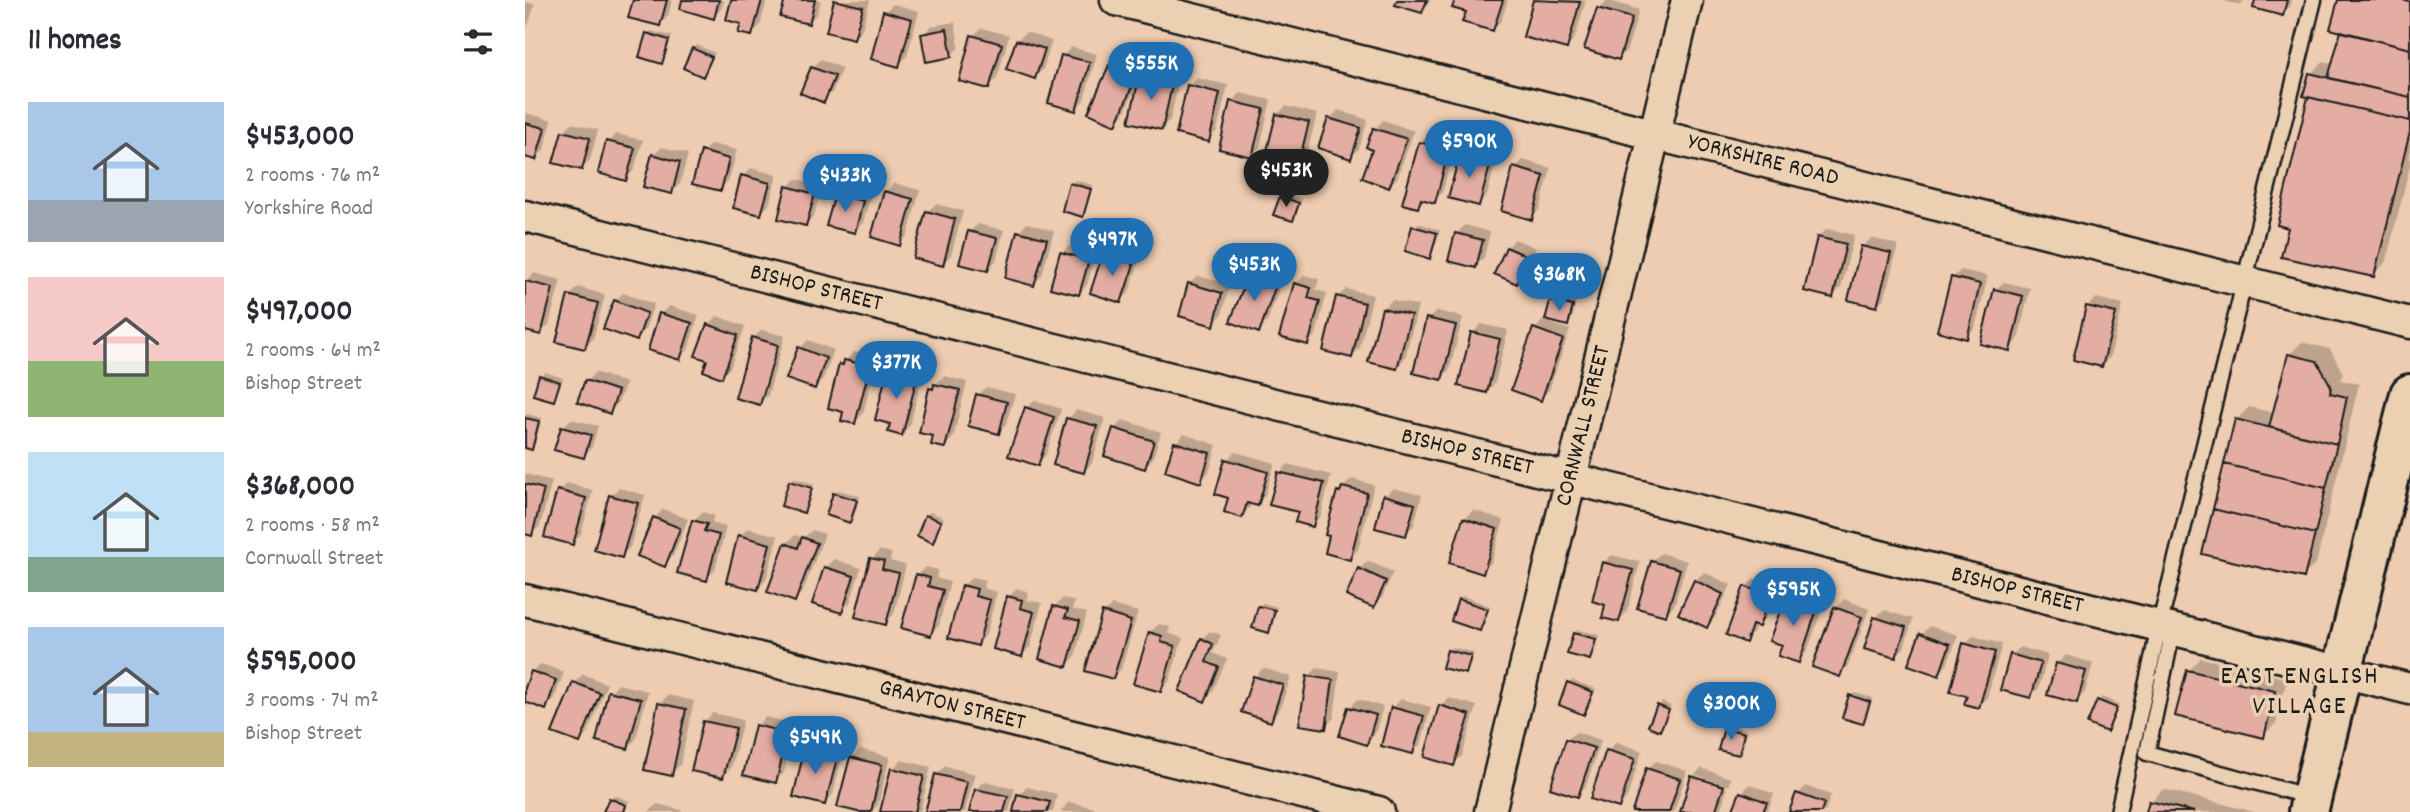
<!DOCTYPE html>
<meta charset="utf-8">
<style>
:root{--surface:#fff;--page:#f7f7f7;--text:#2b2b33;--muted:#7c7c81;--accent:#1f6fb2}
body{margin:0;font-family:Dekko,sans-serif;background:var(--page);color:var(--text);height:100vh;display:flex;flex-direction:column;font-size:26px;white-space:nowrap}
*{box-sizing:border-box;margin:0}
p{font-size:23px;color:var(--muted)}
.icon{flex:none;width:38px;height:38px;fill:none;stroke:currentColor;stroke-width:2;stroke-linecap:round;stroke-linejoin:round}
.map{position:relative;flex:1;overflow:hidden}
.drawer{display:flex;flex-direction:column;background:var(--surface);width:525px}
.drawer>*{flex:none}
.price{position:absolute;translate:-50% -60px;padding:0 16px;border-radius:24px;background:var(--accent);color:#fff;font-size:23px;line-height:46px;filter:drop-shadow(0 2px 4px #0008)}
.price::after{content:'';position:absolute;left:50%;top:42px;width:21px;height:16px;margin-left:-10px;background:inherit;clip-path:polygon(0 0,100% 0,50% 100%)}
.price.on{background:#222;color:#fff}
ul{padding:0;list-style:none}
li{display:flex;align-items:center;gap:21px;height:175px;padding:0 28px}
li span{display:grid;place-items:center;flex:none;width:196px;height:140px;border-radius:0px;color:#555}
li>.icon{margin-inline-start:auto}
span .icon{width:84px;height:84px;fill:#fffc;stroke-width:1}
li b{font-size:30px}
h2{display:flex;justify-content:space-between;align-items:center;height:84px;padding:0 28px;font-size:30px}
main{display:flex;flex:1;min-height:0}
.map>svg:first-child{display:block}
.shadow{fill:#0003}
.building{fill:#e4ada3;stroke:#1c1c1c;stroke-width:2}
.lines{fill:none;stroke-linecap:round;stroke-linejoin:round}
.lane-casing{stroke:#1c1c1c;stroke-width:19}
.street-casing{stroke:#1c1c1c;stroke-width:35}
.secondary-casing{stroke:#1c1c1c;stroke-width:44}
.lane{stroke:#ebd0b2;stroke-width:14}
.street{stroke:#ebd0b2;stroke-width:30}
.secondary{stroke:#ebd0b2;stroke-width:38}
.labels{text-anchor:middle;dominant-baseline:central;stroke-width:7;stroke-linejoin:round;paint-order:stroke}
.street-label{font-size:24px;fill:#1c1c1c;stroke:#ebd0b2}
.neighbourhood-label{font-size:26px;letter-spacing:2px;fill:#1c1c1c;stroke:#ebd0b2}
</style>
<main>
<section class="drawer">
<h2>11 homes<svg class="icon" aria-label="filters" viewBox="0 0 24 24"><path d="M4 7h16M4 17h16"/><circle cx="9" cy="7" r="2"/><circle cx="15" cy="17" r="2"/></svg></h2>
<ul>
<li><span style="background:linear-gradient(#a9c7e8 70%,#9aa5b1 0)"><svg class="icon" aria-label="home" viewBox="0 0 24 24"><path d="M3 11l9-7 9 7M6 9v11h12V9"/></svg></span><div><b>$453,000</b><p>2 rooms · 76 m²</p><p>Yorkshire Road</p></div></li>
<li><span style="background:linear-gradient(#f6c9c9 60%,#8fb573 0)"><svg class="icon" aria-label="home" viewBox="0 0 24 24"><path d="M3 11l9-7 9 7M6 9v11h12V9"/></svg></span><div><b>$497,000</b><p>2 rooms · 64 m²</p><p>Bishop Street</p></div></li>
<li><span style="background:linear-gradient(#bfe0f5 75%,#7fa58c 0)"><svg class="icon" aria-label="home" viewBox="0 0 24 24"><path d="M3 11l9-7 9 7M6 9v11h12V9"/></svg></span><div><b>$368,000</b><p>2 rooms · 58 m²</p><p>Cornwall Street</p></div></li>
<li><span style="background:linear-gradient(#a9c7e8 75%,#c2b280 0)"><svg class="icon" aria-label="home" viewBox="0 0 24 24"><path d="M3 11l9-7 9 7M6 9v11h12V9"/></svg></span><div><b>$595,000</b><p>3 rooms · 74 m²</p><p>Bishop Street</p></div></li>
</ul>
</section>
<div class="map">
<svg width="1885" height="812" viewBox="0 0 1885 812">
<rect width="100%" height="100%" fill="#edccb1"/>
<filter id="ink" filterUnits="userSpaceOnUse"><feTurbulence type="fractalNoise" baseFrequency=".0143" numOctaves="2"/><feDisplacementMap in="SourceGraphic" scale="14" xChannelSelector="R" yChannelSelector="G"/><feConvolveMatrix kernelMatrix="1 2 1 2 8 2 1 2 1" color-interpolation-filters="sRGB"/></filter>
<g filter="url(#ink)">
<!-- shadow -->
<path class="shadow" d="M110,0h37l-4,16 -9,9z
M159,0h40l-2,8 -8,9z
M208,0h34l-7,26 -9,8z
M261,0h35l-4,14 -8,8z
M311,0h34l-8,29 -8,9z
M874,0h32l-9,11z
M931,0h52l-7,21 -8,8z
M1010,0h51l-11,38 -8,9 -42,-11z
M1082,0l32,10 -12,40 -9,8 -19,-49z
M1694,0h26l-5,5z
M1732,0h35l-1,5 -9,9z
M1815,0h70v166l-24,96 -13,13 -83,-48 20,-131 1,-22 13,-13 10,3 9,-34z
M0,2l10,2 -6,19 -3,4z
M368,4l26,7 -12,45 -8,9 -14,-53z
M430,22l4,25 -8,9 -28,-21 8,-9z
M456,28l28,7 -12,44 -9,8 -15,-51z
M126,31l21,5 -7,22 -3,4 -15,-28z
M501,32l26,9 -9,28 -8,8 -18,-36z
M172,45l18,8 -12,22 -10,-26z
M546,47l26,7 -13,46 -8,9 -13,-53z
M594,58l25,10 -4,8 10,-10 31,7 -11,47 -9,8 -22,-49 -15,35 -9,9 -5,-57z
M296,59l21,9 -10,25 -9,8 -21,-8 10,-25z
M672,78l31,7 -11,46 -9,9 -19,-54z
M715,93l31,7 -11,47 -9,8 -19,-53z
M761,106l31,8 -12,46 -8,8 -20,-53z
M813,110l30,10 -9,29 -9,8 -20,-38z
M1,113l26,7 -8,30 -8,8 -11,-3z
M858,120l31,11 -17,47 -8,8 -15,-37 1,-20z
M47,123l26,7 -8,30 -9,8 -18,-36z
M91,134l27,6 -9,30 -8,9 -18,-37z
M904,135l28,7 -15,51 -8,8 -9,-2 -7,7 2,-63z
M186,144l26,6 -8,30 -9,9 -18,-37z
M945,146l28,7 -11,43 -9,8 -16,-50z
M137,147l26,7 -8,30 -9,8 -18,-37z
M998,160l28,8 -11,41 -9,9 -17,-50z
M226,168l26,7 -8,30 -8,8 -18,-37z
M271,179l26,7 -8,30 -8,8 -18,-37z
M550,180l18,5 -7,26 -4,4 -11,-31z
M369,183l26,7 -12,45 -8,9 -15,-52z
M320,186l26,7 -8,30 -9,8 -18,-36z
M760,194l17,5 -6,17 -4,3 -11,-22z
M411,204l27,7 -12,44 -9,9 -15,-52z
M502,223l27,8 -12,44 -8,9 -15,-52z
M893,223l22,7 -7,23 -3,4 -16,-30z
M453,224l26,6 -8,31 -8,8 -19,-37z
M940,225l25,7 -6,26 -9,8 -19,-32z
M1302,229l27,6 -13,53 -9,8 -14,-59z
M1346,238l27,7 -13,52 -8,8 -27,-6 13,-53z
M990,239l21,9 -11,25 -8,9 -10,-34z
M545,245l26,7 -9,33 -8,8 -18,-40z
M588,246l28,9 -12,38 -8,8 -17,-47z
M747,265l14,5 -19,52 -9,9 -11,-50 9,-9 6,3z
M1436,270l27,6 -13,52 -9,9 -14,-59z
M9,273l27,7 -12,45 -9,8 -15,-4v-46z
M779,275l15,4 -3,11 11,3 -11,42 -8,8 -12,-59z
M673,276l32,8 -8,31 -9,9 -24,-40z
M1479,282l26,6 -12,52 -9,9 -14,-59z
M53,287l27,8 -12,44 -8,8 -15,-51z
M821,289l27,6 -13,53 -8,8 -14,-59z
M98,293l31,11 -9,26 -9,9 -21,-38z
M1030,298l21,5 -5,18 -4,3 -16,-4 -1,3 20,7 -21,60 -9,9 -5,-70 8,-9 4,2 5,-20z
M1571,298l27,6 -13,53 -8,8 -27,-6 13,-53z
M867,300l26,6 -13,52 -8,9 -14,-59z
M144,306l30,9 -11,35 -9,8 -18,-44z
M912,311l26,6 -13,52 -8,9 -14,-59z
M192,316l28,10 -15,42 -9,8 -11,-17 -12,-4 11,-30z
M956,324l27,6 -13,53 -8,8 -14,-58z
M237,330l23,6 -17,59 -8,8 -7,-65z
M283,340l26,10 -11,29 -9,8 -14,-39z
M1777,342l28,7 13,24 -2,7 18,4 -43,180 -13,12 -67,-156 13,-13 26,6 14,-58z
M329,352l23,6 -14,56 -8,8 -10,-11 -4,-46z
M376,364l23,5 -14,56 -8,9 -10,-12 -4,-46z
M20,372l18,6 -6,17 -4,4 -12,-23z
M70,372l31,11 -8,20 -8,8 -30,-10 7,-20z
M419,376l23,6 -14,56 -8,8 -9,-11 -5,-46z
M461,387l29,7 -9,30 -8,8 -20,-37z
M510,400l26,9 -15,46 -9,9 -11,-56z
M551,410l29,8 -13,45 -8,8 -16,-52z
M2,414l15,4 -7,26 -3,4 -7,-2v-30z
M46,419l27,7 -6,21 -8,9 -21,-29z
M598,420l38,12 -8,26 -8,9 -31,-38z
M659,434l33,11 -8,27 -8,9 -25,-38z
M710,452l40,11 -10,32 -8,9 -5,-2 -2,5 -8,9 -11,-19 -4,-37z
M763,464l43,11 -10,41 -9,9 -12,-14 -20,-38z
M0,474l27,7 -12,45 -9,8 -6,-1z
M269,478l20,6 -6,23 -4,4 -14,-29z
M827,479l22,6 -16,65 -8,8 -12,-66z
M42,483l26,7 -12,44 -8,9 -15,-52z
M94,488l26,7 -15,52 -9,9 -10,-60z
M868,488l29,7 -8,30 -9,9 -20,-38z
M313,490l22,6 -6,21 -4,4 -16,-27z
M138,509l25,10 -15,37 -9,9 -24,-10 15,-37z
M948,510l31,10 -13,43 -9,9 -18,-53z
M177,512l12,3 -2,8 14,4 -11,43 -9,9 -13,-58z
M405,512l14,6 -8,19 -3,4 -7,-25z
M223,528l30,8 -12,44 -8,8 -18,-52z
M287,530l13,4 -22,57 -8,9 -9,-56 9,-9 8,3z
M355,550l12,3 -2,8 16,4 -12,49 -9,9 -13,-64z
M1136,553l26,8 -13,45 -9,8 -13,-53z
M1087,555l28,7 -13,50 -8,8 -12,-17 -4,-40z
M309,559l27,9 -11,35 -9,8 -16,-43z
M843,561l25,11 -11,26 -9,8 -14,-37z
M401,567l12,3 -2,8 14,4 -11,43 -9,9 -13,-59z
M1179,572l27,13 -16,33 -8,8 -12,-45z
M447,577l13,3 -2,8 14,4 -11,43 -9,9 -27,-7 14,-52z
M1229,579l23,9 -10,29 -10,7 -3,8 -9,8 1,-53z
M1271,587l30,11 -19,54 -9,9 -14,-17 3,-48z
M492,588l12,4 -2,8 15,3 -12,44 -8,8 -13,-58z
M938,596l27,10 -6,19 -4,4 -20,-29z
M538,598l12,4 -3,7 15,4 -12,44 -8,8 -13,-58z
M1319,599l25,10 -21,57 -9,9 -3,-67z
M738,603l14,4 -5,20 -3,4 -10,-24z
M587,605l26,7 -17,57 -8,8 -9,-64z
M1359,610l29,9 -9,29 -9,8 -20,-38z
M634,624l11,3 -2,6 15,5 -14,44 -8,8 -11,-58z
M1405,626l28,9 -11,30 -8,9 -18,-40z
M1053,630l21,5 -5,20 -4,4 -15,-25z
M685,631l11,4 -8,18 14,6 -14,32 -8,9 -3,-61z
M1448,636l29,8 -15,54 -9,8 -13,-62z
M927,647l22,6 -5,16 -3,3 -18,-21z
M1495,647l28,8 -9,33 -9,8 -18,-41z
M1541,655l27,8 -8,29 -8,9 -20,-37z
M1676,658l86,21 -11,44 -13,13 -75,-65z
M16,664l23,8 -10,28 -8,8 -21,-7v-8l7,-21z
M738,668l28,9 -12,34 -8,9 -16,-43z
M792,668l23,4 -6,46 -9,9 -17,-50z
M58,674l24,10 -19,49 -9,8 -5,-58z
M1047,680l24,9 -8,20 -4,4 -16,-30z
M93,684l30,7 -12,48 -8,8 -18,-55z
M1330,693l18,5 -6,20 -4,4 -12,-26z
M143,695l26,6 -14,64 -9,9 -11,-70z
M1577,697l17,7 -8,22 -4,4 -9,-29z
M924,698l28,8 -15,50 -8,8 -13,-58z
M833,699l25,8 -8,27 -8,9 -18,-35z
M876,699l30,8 -10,37 -8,8 -20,-44z
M1137,702l9,4 -11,23 -10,-4z
M188,713l30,7 -12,48 -8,8 -19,-54z
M240,717l31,7 -12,49 -9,8 -18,-55z
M1204,725l18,5 -5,20 -4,3 -13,-24z
M1051,732l25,8 -15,46 -8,9 -11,-55z
M290,739l30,7 -12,48 -8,9 -18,-55z
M1091,742l26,9 -15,47 -8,8 -11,-55z
M335,749l30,8 -12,48 -7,7h-6l-13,-54z
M376,760l30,7 -11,45h-38l11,-43z
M1131,761l31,10 -13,41h-41l14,-43z
M420,766l30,8 -10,38h-38l9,-37z
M1176,768l30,10 -3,8 -32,-11v4l31,10 -7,23h-38l11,-35z
M460,781l30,7 -6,24h-38l5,-23z
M1225,784l24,10 -7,18h-33l8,-19z
M1281,786l25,9 -6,17h-34l7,-18z
M502,787l30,7 -4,18h-38l4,-17z
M1638,789l92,23h-107l3,-10z
M89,795l15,6 -4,11h-20z
M544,802l30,7 -1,3h-38z
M132,804l25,6 -1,2h-32z"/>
<!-- building -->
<path class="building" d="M108,0h34l-7,26 -32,-8z
M157,0h37l-5,19 -34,-10z
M206,0h31l-10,36 -14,-3 3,-9 -15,-4z
M260,0h30l-6,24 -29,-7z
M309,0l29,7 -9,32 -28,-7z
M872,0h30l-5,13 -27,-8z
M930,0h48l-10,31 -31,-9 4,-10 -14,-4z
M1008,0l47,2 -13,47 -44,-12z
M1730,0h32l-4,16 -30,-8z
M1813,0h63l9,2v47l-80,-20z
M1072,8l35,10 -13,42 -35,-11z
M358,11l29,8 -13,48 -28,-8z
M422,29l5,28 -26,5 -5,-28z
M1816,31l69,18v48l-82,-19z
M121,33l23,7 -7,24 -23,-7z
M446,35l31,9 -13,45 -30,-8z
M491,40l29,9 -10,30 -29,-10z
M167,48l20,9 -9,20 -20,-9z
M536,55l29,7 -14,49 -28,-8z
M584,65l27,12 -20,48 -28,-12z
M286,67l24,9 -11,27 -24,-10z
M1784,73l101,24v24l-107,-25z
M615,74l33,7 -11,49 -33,-8z
M662,85l33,8 -11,49 -33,-8z
M1783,97l102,24v11l-36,145 -93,-20 7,-29 -11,-3z
M705,101l34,8 -12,48 -33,-8z
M751,114l33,8 -12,48 -33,-7z
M803,118l33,10 -10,31 -33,-11z
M0,123l20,5 -9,32 -11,-3z
M848,128l34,11 -18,49 -27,-10 10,-28 -6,-3z
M37,131l28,7 -8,32 -29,-7z
M81,141l29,7 -9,33 -28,-8z
M894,142l30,8 -14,53 -14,-4 -3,9 -16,-4z
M176,151l28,8 -8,32 -29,-7z
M935,153l31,9 -12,44 -31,-8z
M127,154l28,8 -8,32 -29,-7z
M988,167l31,9 -12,44 -31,-9z
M216,175l29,8 -9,32 -28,-7z
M544,183l22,6 -8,28 -21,-6z
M261,186l29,8 -9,32 -28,-7z
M359,191l29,8 -13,47 -29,-9z
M310,194l28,7 -8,32 -29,-7z
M755,196l19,7 -6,18 -20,-6z
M401,211l29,8 -12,47 -30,-8z
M887,226l25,7 -7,26 -25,-8z
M443,231l29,7 -9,33 -29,-7z
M492,231l30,8 -13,47 -29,-8z
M930,233l28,7 -7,28 -28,-7z
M1292,237l29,7 -13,54 -29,-7z
M1336,246l30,7 -14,54 -29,-7z
M981,247l23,10 -12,27 -23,-10z
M535,252l29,8 -10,35 -29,-7z
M578,253l31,11 -13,39 -31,-10z
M737,273l16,6 -19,54 -29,-11 16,-42 12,4z
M1426,277l29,7 -13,55 -30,-8z
M0,281l28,7 -12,47 -16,-4z
M663,283l34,10 -8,33 -35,-10z
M769,283l17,5 -3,10 12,3 -12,44 -29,-8z
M1469,289l29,7 -13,55 -30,-7z
M43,295l30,8 -13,46 -29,-7z
M811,296l29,7 -13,55 -29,-7z
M89,300l33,13 -10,28 -34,-12z
M1025,301l23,5 -5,20 -23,-6z
M1561,306l30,7 -14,54 -29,-7z
M857,308l29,7 -14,54 -29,-7z
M134,313l33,10 -12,37 -32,-10z
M901,318l30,7 -14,55 -29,-7z
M182,324l31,11 -16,43 -19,-7 4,-11 -12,-4z
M1008,328l30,11 -22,62 -30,-11z
M946,332l29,7 -13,54 -29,-7z
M227,337l26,8 -18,60 -25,-7z
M273,347l28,11 -11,31 -29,-10z
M1763,354l29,7 14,25 -1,7 17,4 -10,47 -68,-17z
M319,360l26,6 -15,58 -14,-3 2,-9 -15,-4 11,-44 4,1z
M366,371l26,7 -15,58 -14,-4 2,-8 -15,-4 11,-45 4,1z
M14,375l21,7 -6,19 -21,-6z
M60,380l33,11 -8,23 -33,-12z
M409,384l26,6 -15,58 -14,-3 2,-9 -14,-3 10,-45 4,1z
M451,394l31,8 -8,32 -31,-8z
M500,407l29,10 -16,49 -30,-10z
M0,418l14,3 -7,29 -7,-2z
M541,418l31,8 -13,47 -31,-8z
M1710,419l102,25 -11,44 -102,-24z
M36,427l30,8 -7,23 -30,-8z
M588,428l41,13 -9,28 -41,-13z
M649,442l36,11 -9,30 -36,-12z
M700,459l43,13 -10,34 -11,-3 -5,15 -18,-6 4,-14 -13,-4z
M1699,464l102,24 -11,46 -102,-25z
M753,472l46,11 -11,44 -18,-5 3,-10 -29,-7z
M264,481l23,7 -8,25 -23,-7z
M0,484l19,5 -12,47 -7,-2z
M817,487l25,6 -17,67 -25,-7 4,-17 -4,-1 12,-44 3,1z
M32,490l29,8 -13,47 -29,-8z
M308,493l24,7 -7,23 -24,-8z
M84,495l29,8 -16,55 -28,-8z
M858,495l32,9 -9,32 -31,-8z
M1688,509l102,25 -11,44 -102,-24z
M400,515l16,6 -8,22 -16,-7z
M128,517l27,11 -15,39 -28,-11z
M938,518l34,11 -14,45 -34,-11z
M167,520l15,4 -3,7 15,4 -12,46 -30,-8z
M213,535l32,9 -12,46 -32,-8z
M277,537l15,6 -22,59 -28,-10 18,-49 13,5z
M345,558l14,3 -2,8 17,4 -13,52 -31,-8z
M1126,561l29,8 -14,47 -29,-8z
M1077,562l31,8 -14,52 -17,-4 3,-13 -13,-4z
M299,567l30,9 -12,37 -30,-9z
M833,568l28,13 -12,27 -28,-12z
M391,574l14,4 -2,8 15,4 -12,46 -30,-8z
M1169,580l29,14 -16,34 -29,-14z
M437,585l15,4 -2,7 15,4 -12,46 -30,-8z
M1219,586l26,10 -11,31 -7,-2 -6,18 -20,-8z
M1261,595l32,11 -19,57 -21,-7 4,-11 -13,-4z
M482,596l15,4 -2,8 14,4 -12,45 -29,-8z
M933,599l30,10 -8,22 -29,-10z
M528,606l15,4 -3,7 15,4 -13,46 -28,-8z
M733,606l17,4 -6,23 -17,-5z
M1309,607l28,10 -22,60 -28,-10z
M577,612l29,9 -18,58 -28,-8z
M1349,617l32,10 -10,31 -32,-9z
M624,632l13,4 -1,6 14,4 -14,46 -28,-8z
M1048,633l23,6 -6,21 -23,-6z
M1395,633l30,11 -11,32 -31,-11z
M676,638l12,6 -7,18 13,5 -14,35 -26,-11z
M1438,643l32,9 -16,56 -15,-4 3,-8 -17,-4z
M922,650l24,6 -5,18 -24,-6z
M1485,654l31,9 -10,35 -31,-8z
M1531,663l30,8 -9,32 -30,-8z
M1662,670l88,21 -11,47 -89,-22z
M6,671l25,9 -10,30 -21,-8v-14z
M728,676l30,9 -12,37 -30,-10z
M782,676l26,4 -7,49 -27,-4z
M48,682l27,11 -20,50 -28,-10z
M1042,682l26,10 -9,23 -25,-10z
M83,691l33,8 -13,50 -32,-8z
M1324,695l21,7 -7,22 -21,-6z
M1572,700l20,8 -10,24 -20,-8z
M133,703l28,6 -14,67 -28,-6z
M914,705l31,10 -16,51 -30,-9z
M1132,705l12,5 -9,21 -12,-5z
M823,707l28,8 -9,30 -28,-9z
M866,707l33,9 -11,38 -32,-8z
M178,721l33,7 -13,50 -32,-7z
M230,725l33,8 -12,50 -33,-8z
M1199,728l20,5 -5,22 -21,-5z
M1041,739l28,9 -16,49 -28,-9z
M280,747l33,8 -13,50 -32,-8z
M1081,750l29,9 -16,49 -29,-9z
M325,757l32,8 -11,47h-13l-21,-5z
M366,768l33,8 -9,36h-35z
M1121,768l34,11 -11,33h-37z
M410,774l32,8 -7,30h-35z
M1166,776l33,10 -9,26h-35z
M450,789l33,7 -4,16h-35z
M1215,792l27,10 -4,10h-31z
M1271,793l28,10 -3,9h-32z
M492,794l33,8 -3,10h-34z
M84,798l17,7 -2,7h-21z
M1624,801l45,11h-48z"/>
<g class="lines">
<defs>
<path id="lane" d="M1648,630l-26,123 163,44
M1593,812l41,-185 155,-627"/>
<path id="street" d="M591,0l1294,323
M0,216l1885,473
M0,600l854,212
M965,812l197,-812"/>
<path id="secondary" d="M1783,812l102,-418"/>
</defs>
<!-- lane casing -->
<use href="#lane" class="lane-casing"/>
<!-- street casing -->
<use href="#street" class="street-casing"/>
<!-- secondary casing -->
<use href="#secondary" class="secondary-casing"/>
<!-- lane -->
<use href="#lane" class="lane"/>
<!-- street -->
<use href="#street" class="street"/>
<!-- secondary -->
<use href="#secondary" class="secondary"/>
</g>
</g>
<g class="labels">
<!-- street labels -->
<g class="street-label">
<text transform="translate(1238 161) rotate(14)">YORKSHIRE ROAD</text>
<text transform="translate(291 289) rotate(14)">BISHOP STREET</text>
<text transform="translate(1059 426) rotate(-76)">CORNWALL STREET</text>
<text transform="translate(942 453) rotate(14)">BISHOP STREET</text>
<text transform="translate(1492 591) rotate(14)">BISHOP STREET</text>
<text transform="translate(427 706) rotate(14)">GRAYTON STREET</text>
</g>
<!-- neighbourhood labels -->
<g class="neighbourhood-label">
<text x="1775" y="677">EAST ENGLISH<tspan x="1775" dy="30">VILLAGE</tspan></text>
</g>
</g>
</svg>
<b class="price" style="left:626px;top:102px">$555K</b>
<b class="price" style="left:944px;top:180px">$590K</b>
<b class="price on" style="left:761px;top:209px">$453K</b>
<b class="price" style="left:320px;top:214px">$433K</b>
<b class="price" style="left:587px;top:278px">$497K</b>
<b class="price" style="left:729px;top:303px">$453K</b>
<b class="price" style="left:1034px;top:313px">$368K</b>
<b class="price" style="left:371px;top:401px">$377K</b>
<b class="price" style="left:1268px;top:628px">$595K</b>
<b class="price" style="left:1206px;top:742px">$300K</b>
<b class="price" style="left:290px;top:776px">$549K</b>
</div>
</main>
